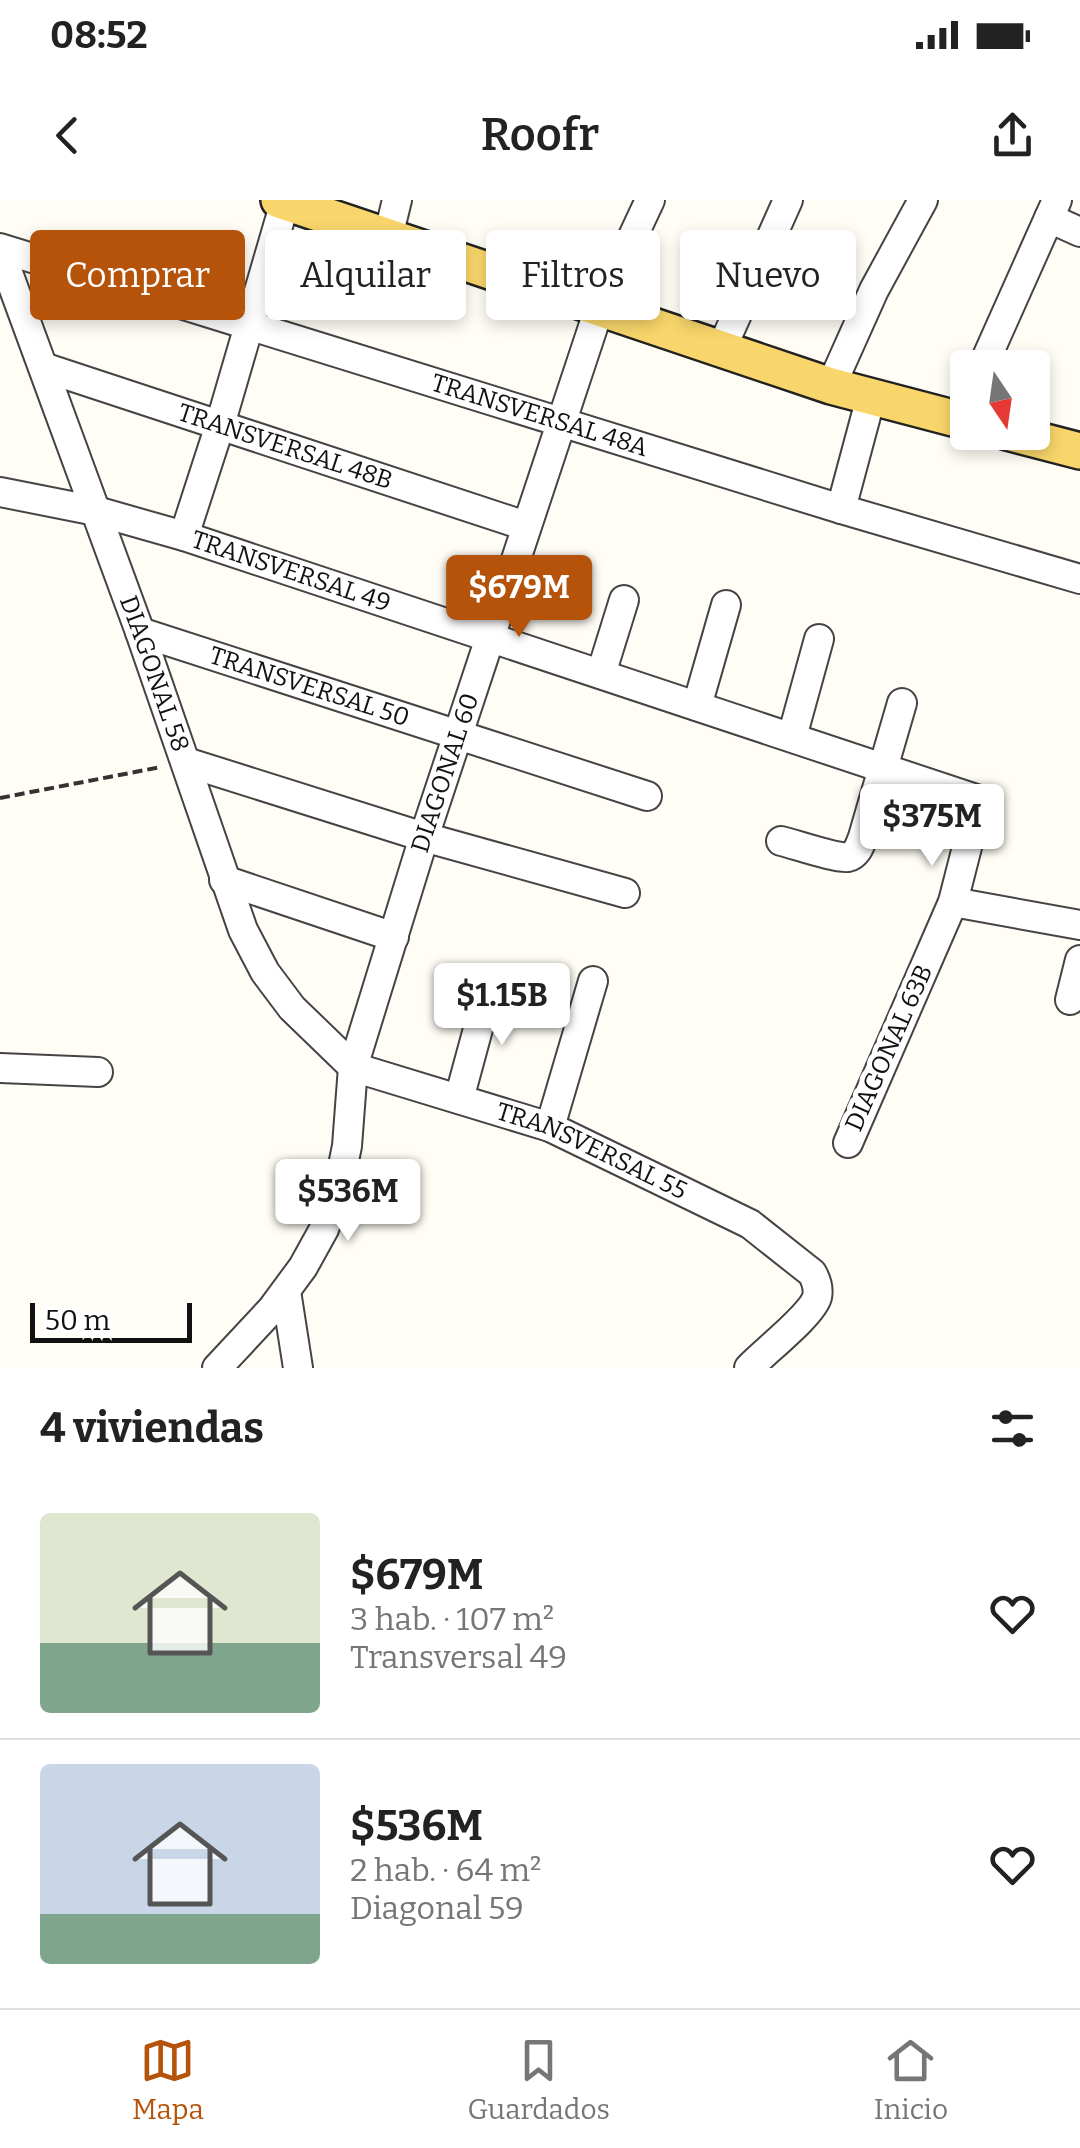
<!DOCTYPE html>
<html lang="es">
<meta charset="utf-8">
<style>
:root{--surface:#fff;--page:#f2f2f2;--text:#222;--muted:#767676;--line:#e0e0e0;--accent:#b45309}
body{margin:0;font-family:Bitter,serif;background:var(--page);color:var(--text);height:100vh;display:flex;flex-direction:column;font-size:38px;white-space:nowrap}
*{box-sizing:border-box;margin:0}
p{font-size:32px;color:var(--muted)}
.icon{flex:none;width:55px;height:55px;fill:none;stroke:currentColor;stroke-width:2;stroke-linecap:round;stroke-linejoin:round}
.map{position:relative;height:1168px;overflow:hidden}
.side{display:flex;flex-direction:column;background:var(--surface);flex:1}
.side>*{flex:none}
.top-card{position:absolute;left:30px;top:30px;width:1020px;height:90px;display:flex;gap:20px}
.needle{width:65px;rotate:167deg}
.buttons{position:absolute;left:950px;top:150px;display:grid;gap:20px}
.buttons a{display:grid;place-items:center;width:100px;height:100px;border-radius:10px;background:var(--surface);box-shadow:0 5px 15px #0003;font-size:50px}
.scale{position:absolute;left:30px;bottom:25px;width:162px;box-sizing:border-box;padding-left:10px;border:5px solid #111;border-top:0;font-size:28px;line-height:35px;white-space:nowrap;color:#111;-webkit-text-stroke:8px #fff;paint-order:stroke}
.price{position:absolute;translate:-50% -85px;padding:0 22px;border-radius:10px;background:#fff;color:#222;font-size:32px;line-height:65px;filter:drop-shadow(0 2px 5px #0008)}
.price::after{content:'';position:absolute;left:50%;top:60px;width:30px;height:22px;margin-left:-15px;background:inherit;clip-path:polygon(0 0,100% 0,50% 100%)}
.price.current{background:var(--accent);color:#fff}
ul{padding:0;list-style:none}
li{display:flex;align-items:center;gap:30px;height:250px;padding:0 40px}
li+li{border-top:2px solid var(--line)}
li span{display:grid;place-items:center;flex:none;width:280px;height:200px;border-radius:10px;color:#555}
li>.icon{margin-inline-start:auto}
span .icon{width:120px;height:120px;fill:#fffc;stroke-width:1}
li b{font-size:42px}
h2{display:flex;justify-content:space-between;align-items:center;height:120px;padding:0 40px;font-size:42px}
.tag{padding:0 35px;border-radius:10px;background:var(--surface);box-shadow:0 5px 15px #0003;font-size:35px;line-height:90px}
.tag.current{background:var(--accent);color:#fff}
.status{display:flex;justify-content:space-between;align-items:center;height:70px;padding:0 50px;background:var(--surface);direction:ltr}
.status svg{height:28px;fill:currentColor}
header{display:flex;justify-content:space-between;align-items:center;height:130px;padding:0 40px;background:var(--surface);font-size:45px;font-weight:600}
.tab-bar{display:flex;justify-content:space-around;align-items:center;height:140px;border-top:2px solid var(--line);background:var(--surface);font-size:28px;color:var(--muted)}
.tab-bar a{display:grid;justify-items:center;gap:5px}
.tab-bar .current{color:var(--accent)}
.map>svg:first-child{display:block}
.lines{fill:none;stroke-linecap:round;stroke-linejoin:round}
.minor-casing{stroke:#444;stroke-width:32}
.major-casing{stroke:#222;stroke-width:40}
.path{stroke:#333;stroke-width:4;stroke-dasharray:10 5;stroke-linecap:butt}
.minor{stroke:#fff;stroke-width:28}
.major{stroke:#f9d66b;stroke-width:35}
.labels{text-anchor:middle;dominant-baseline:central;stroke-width:10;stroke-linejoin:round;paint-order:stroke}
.street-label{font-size:25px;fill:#111;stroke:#fff}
</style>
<div class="status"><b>08:52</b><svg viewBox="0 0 49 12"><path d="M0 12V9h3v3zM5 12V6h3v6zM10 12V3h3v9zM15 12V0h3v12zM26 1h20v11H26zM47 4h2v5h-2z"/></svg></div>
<header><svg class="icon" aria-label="back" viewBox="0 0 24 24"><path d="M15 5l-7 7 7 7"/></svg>Roofr<svg class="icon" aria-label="share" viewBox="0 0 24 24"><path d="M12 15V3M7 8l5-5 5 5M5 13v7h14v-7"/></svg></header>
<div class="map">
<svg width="1080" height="1168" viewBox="0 0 1080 1168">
<rect width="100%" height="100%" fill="#fffdf5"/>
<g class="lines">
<defs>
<g id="minor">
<path d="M1049,18l31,14"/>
<path d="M388,37l9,-37"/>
<path id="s1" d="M0,48l841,261 239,70"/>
<path id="s2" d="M0,51l140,381 103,298 22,42 27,36 61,59 197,60 200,97 62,49c4,7 7,15 5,24 -5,18 -53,55 -68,71"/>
<path d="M721,150l67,-150"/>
<path id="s3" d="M43,167l483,159"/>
<path d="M982,168l75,-168"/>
<path d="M831,186l43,-96 49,-90"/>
<path id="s4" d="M0,292l96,19 88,25 795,264 -26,102 -105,241"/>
<path d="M841,309l30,-112"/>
<path d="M184,336l36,-111 65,-223"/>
<path id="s5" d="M140,432l507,164"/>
<path d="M601,474l23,-74"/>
<path d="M697,506l29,-101"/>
<path d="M792,537l27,-98"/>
<path d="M186,562l238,75 201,56"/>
<path d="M781,641c13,3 56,18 67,16 9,-2 12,-12 15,-20l39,-134"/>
<path d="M224,680l170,57"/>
<path d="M953,702l127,23"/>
<path d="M1070,800l10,-40"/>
<path d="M0,868l98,4"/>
<path d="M459,899l32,-118"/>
<path d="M550,927l43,-146"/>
<path d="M286,1091l12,77"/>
<path id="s6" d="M217,1168l55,-59 31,-42 21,-38 14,-39 9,-44 6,-79 71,-230 175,-528 51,-109"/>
</g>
<path id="major" d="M279,0l552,186 137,36
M1007,232l73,19"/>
</defs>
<!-- minor casing -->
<use href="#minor" class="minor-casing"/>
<!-- major casing -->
<use href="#major" class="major-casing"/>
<!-- path -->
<path class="path" d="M0,598l161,-31"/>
<!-- minor -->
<use href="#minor" class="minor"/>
<!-- major -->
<use href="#major" class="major"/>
</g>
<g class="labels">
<!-- street labels -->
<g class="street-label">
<text stroke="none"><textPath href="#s1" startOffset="565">TRANSVERSAL 48A</textPath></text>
<text stroke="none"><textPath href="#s3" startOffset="255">TRANSVERSAL 48B</textPath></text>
<text stroke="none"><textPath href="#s4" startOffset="302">TRANSVERSAL 49</textPath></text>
<text stroke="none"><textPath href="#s2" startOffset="450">DIAGONAL 58</textPath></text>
<text stroke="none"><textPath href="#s5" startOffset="178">TRANSVERSAL 50</textPath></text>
<text stroke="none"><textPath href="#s6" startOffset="650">DIAGONAL 60</textPath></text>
<text transform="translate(889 848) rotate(-66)">DIAGONAL 63B</text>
<text stroke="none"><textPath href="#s2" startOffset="1152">TRANSVERSAL 55</textPath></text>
</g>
</g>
</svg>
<div class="buttons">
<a><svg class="needle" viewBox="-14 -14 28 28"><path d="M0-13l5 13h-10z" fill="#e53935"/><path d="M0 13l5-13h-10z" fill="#767676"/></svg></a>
</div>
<div class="scale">50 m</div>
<b class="price current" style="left:519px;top:440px">$679M</b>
<b class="price" style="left:932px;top:669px">$375M</b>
<b class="price" style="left:502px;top:848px">$1.15B</b>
<b class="price" style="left:348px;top:1044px">$536M</b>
<div class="top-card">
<a class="tag current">Comprar</a>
<a class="tag">Alquilar</a>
<a class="tag">Filtros</a>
<a class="tag">Nuevo</a>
</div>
</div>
<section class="side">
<h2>4 viviendas<svg class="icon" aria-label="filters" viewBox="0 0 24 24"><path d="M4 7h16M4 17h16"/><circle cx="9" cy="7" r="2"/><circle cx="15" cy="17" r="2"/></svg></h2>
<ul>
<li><span style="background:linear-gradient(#dfe7d0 65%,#7fa58c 0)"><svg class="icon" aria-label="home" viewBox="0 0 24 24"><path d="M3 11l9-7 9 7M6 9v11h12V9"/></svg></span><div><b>$679M</b><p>3 hab. · 107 m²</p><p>Transversal 49</p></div><svg class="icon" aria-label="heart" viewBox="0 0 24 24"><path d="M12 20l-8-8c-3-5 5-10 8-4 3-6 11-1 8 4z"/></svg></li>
<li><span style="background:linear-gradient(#c9d6e8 75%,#7fa58c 0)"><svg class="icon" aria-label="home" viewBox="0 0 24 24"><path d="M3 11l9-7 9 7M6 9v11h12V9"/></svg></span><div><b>$536M</b><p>2 hab. · 64 m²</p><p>Diagonal 59</p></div><svg class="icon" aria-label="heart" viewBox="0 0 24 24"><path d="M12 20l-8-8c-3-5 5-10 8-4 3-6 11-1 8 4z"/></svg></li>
</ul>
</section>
<nav class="tab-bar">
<a class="current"><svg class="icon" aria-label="map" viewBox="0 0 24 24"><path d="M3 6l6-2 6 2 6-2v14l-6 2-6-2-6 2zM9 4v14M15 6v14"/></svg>Mapa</a>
<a><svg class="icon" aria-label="saved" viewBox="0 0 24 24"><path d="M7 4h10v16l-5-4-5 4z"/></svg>Guardados</a>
<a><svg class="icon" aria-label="home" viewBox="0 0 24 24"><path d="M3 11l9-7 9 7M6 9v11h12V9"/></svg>Inicio</a>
</nav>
